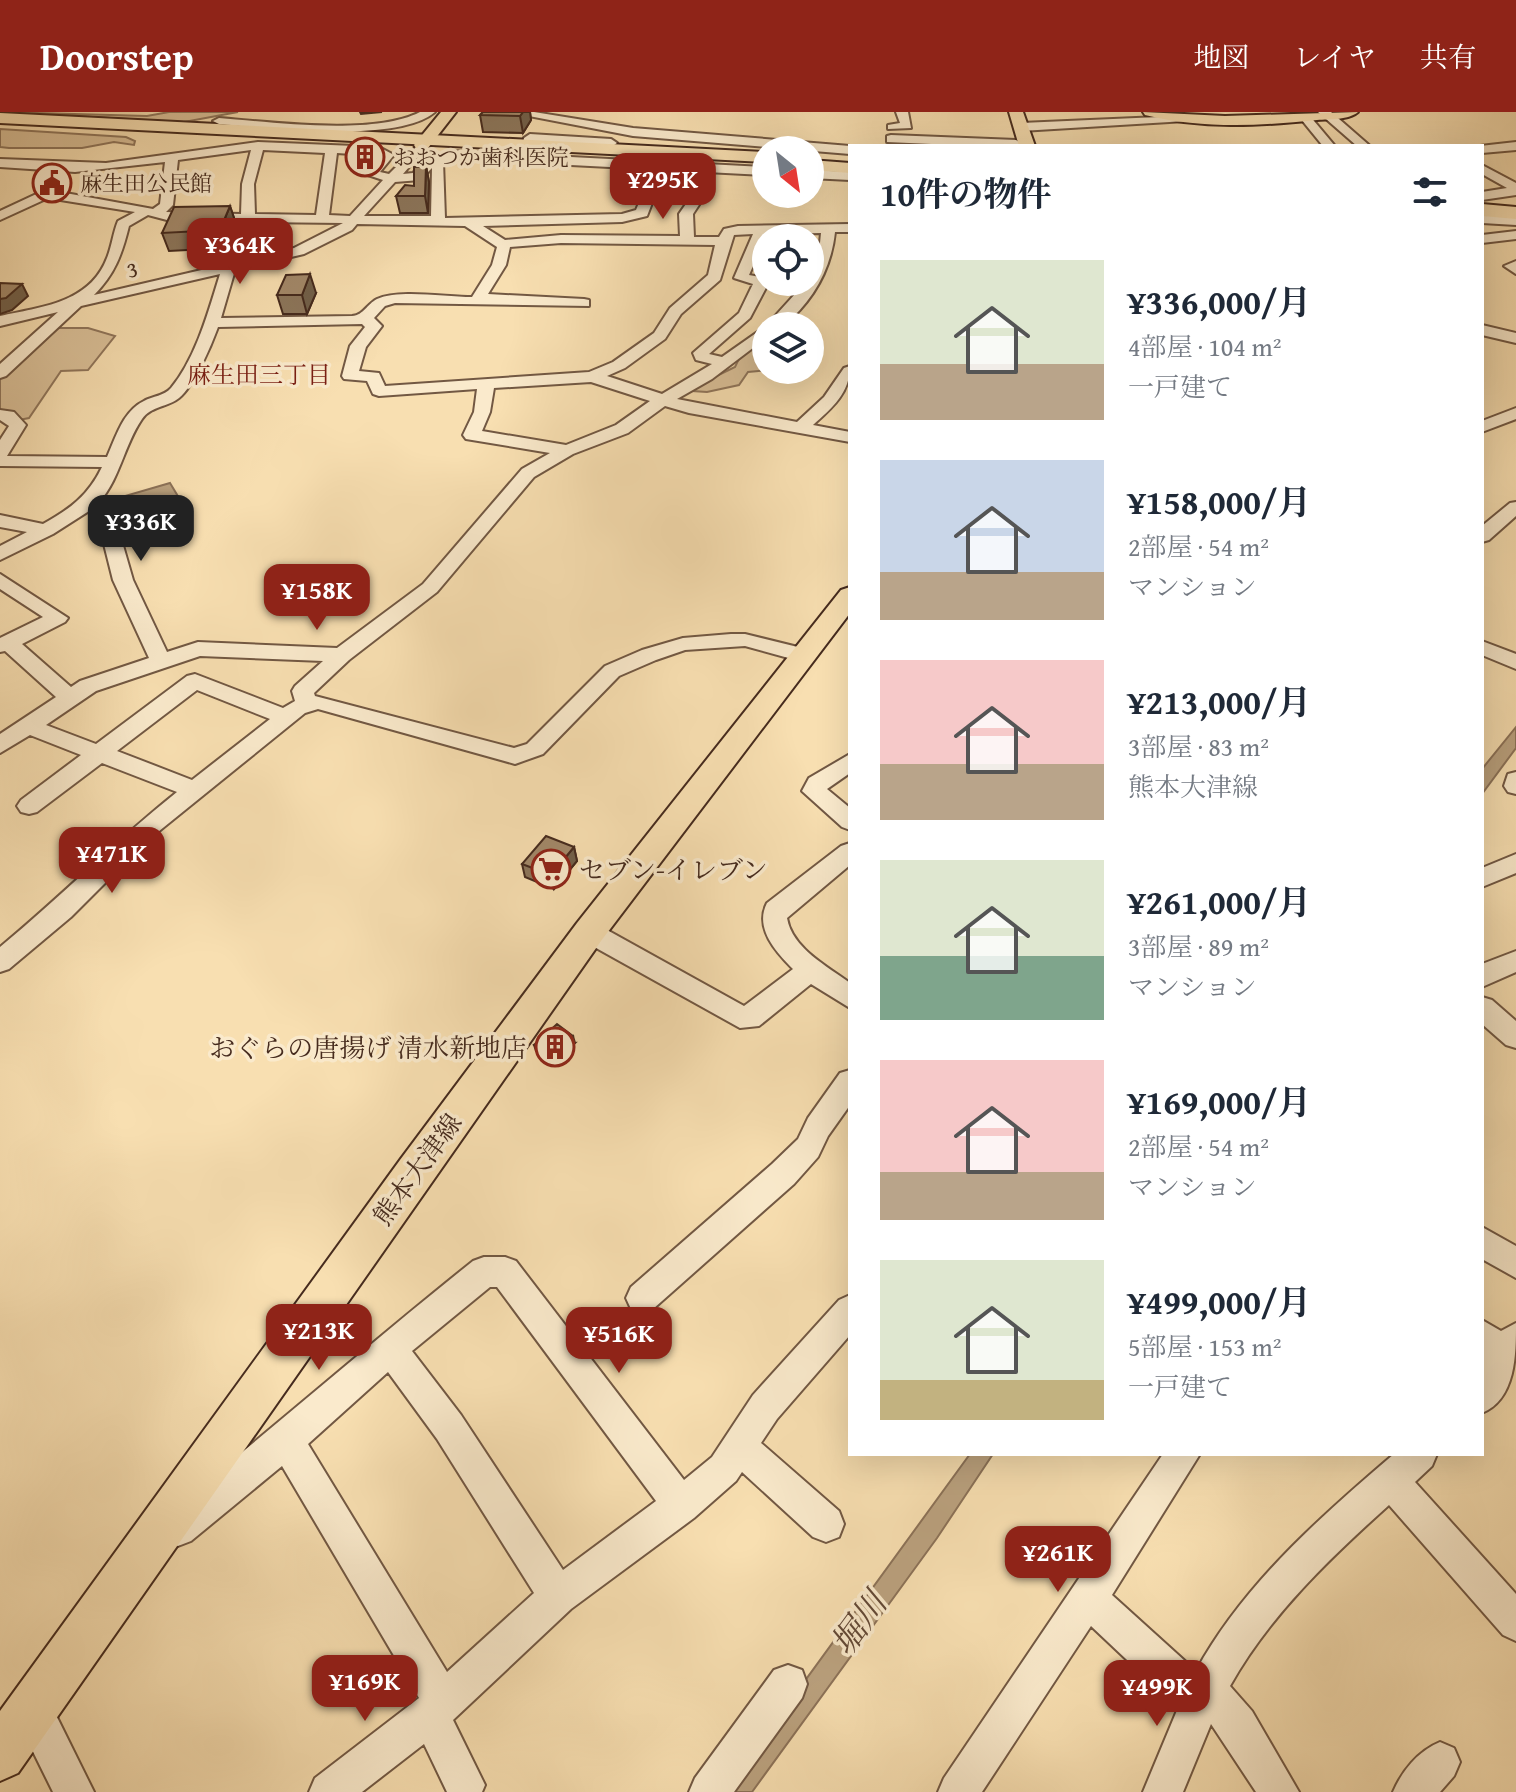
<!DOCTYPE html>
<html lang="ja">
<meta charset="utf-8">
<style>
:root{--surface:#fff;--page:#f6f6f7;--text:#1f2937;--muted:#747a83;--accent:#8f2418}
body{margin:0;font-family:"Gentium Book Plus","Noto Serif JP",serif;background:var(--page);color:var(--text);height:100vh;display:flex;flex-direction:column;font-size:30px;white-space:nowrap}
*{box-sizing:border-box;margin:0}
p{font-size:26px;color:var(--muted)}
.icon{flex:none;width:44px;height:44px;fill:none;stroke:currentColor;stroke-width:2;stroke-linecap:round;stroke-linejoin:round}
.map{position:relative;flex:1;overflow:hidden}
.side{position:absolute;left:848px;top:32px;width:636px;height:1312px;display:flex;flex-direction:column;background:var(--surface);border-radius:0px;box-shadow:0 8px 32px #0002}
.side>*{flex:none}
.needle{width:52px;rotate:150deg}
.fabs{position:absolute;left:752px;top:24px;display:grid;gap:16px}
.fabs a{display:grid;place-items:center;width:72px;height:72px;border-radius:50%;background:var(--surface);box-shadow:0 8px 32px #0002;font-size:40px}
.price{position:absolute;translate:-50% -68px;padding:0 18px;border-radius:16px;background:var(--accent);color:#fff;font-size:26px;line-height:52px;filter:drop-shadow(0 2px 4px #0008)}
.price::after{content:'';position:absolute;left:50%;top:48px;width:24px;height:18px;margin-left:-12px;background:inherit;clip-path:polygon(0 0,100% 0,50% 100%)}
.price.active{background:#222;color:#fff}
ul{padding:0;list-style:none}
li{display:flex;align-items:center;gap:24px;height:200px;padding:0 32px}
li span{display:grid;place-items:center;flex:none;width:224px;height:160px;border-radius:0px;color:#555}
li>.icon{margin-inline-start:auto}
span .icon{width:96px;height:96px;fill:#fffc;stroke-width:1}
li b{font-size:34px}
h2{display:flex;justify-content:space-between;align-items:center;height:96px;padding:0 32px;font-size:34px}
header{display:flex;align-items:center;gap:48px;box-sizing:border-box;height:112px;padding:0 40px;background:var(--accent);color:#fff}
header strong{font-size:38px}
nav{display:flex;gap:44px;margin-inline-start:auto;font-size:28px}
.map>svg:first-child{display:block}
.green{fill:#dac098;stroke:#90765b;stroke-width:2}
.water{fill:#bba27f;stroke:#8c7258;stroke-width:2}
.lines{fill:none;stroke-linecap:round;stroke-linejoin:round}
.minor-casing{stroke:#725843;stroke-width:4}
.major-casing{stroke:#462b1e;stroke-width:4}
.highway-casing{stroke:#462b1e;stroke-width:4}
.minor{fill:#faeacc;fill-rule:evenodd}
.major{fill:#f8dfb1;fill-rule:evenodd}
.highway{fill:#f8dfb1;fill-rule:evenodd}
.wall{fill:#8c765b;stroke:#462b1e;stroke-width:2}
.shaded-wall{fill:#72604a;stroke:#462b1e;stroke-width:2}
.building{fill:#a3896a;stroke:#462b1e;stroke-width:2}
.labels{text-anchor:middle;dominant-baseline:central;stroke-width:7;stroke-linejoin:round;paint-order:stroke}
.far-poi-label{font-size:22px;fill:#462b1e;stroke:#faeacc;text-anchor:start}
.far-street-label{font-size:22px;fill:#462b1e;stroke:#faeacc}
.far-neighbourhood-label{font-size:24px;fill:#7a1f14;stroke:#faeacc}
.poi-label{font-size:26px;fill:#462b1e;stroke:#faeacc;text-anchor:start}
.street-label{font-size:26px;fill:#462b1e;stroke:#faeacc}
.near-water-label{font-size:34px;font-style:italic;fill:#634936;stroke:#faeacc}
</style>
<header>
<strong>Doorstep</strong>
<nav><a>地図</a><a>レイヤ</a><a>共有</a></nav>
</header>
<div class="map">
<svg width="1516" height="1680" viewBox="0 0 1516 1680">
<rect width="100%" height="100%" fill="#f8dfb1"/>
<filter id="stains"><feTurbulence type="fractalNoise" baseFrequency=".0025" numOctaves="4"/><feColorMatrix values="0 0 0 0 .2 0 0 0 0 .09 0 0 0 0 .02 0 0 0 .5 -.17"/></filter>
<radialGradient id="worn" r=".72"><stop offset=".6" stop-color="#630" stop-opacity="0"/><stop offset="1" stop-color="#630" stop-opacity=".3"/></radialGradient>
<!-- green -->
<path class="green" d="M1,0l146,4 22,-4h69l-54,10z
M0,17l126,8 9,4 -1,4 -20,-3 -32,6h-73l-9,-1z
M58,216h30l27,8 -27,34 -27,1 -32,47 -10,2 -19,-8v-36l52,-46z
M766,230l2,28 -20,2 -9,13 -32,7 -15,-1v-3l43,-21c7,-15 12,-23 31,-25z"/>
<!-- water -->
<path class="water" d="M170,371l9,15 -52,16 -9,-16z
M1516,615v21l-34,46v-25z
M970,1342h23l-56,84 -185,254h-28z"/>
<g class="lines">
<defs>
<path id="minor" d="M420,0h15c-38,32 -166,16 -216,12l-6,-3 6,-3c52,4 155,18 201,-6z
M508,0h26l99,16 217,18v8l-217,-18z
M896,0h12l3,16 -23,1v-4l12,-2z
M1318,0h13l39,34h-13z
M1301,3h8l26,31h-12l-22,-27z
M1182,4l4,1v4l-165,10 -6,-4 6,-4z
M530,22l81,5 6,4 -6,4 -78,-5 -3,5h-8l2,-9z
M891,23l125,5 6,4 -46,2 -89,-4v-6z
M258,30l121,5 15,8 -14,17 9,2 33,-33 6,4 -25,29 10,-1 17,-17 22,-5 314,16v8l-314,-16 -9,2 2,57 177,-4 14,-4 10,-24 6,-4 57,3 1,3 -17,26 1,23h25l5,-8 14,-3 112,-2v8h-15c-4,38 -23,70 -52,94h-17l40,-44h4l9,-29 2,-20 -54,1 -18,41 17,3 3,4 -19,36 -41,36 13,3 44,-31v12l-54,41 -35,20 120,23 27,-25 20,-29 6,-2c0,27 -18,42 -37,59l37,7v10l-161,-29 -24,-7 -37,27 -55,21 -39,23 -97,115 -88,68 -35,33 1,3 199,52 13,-4 78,-78 37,-16 41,-12 48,-4h14l65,16 3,5 -10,7 -58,-16 -60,4 -29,10 -37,16 -76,78 -28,10 -197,-55 -13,4 -157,127 -77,77 -62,52 -9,3v-25c61,-50 115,-106 177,-155l-75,-29 -65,49 -8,2 -8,-2 -4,-6 4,-6 60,-45 -51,-20 -30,18v-19l56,-37 -51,-46 -5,1v-14l43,-21 -43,-28v-15l68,44 -3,4 -43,22 49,43 9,-6 69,-23 -36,-78 -13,-52 -11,-17 -36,23 -53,26v-14l27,-14 -27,-5v-12l43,9c27,-15 45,-28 59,-57l-102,-1v-26l9,-14 -9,-6v-10l14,2 12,13 -19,31 100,1c9,-20 16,-46 37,-56 9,-5 20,-5 27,-13 25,-30 38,-78 49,-114l-139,32 -75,70 -6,2v-14l58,-52 -58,14v-10c41,-9 90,-13 107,-58 5,-12 6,-25 11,-37l17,-9 -87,-14 -48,22v-9l62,-29 6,4 -8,6 93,17 7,-5 5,-42 -90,10 -75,-5v-8l106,4zM251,38l-9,34 -1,30 -75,-2 7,-7 5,-45zM263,38l62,3 -9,62 -61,-1 -1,-30zM337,41l43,3 -15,18 18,6 -33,36 -21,-1zM432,56l-1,48h-67l31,-34 25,-2zM657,78l38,1 -16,23 1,22 -119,-1 -56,5 -22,-14 139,-4 25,-6zM148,103l19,5 73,1 -17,44 -129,30c21,-21 28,-41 35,-69zM253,110l90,1 -49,25 -56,13zM357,112l108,2 32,21 -5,18 -20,32c-26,0 -73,-8 -95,2 -10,5 -13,16 -25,17l-131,2 14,-48 69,-16 48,-24zM753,122l-19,44 19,6 -14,29 -46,40 3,7 16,4 -50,30 -55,-18 18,-8 40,-29 16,-25 39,-34 14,-45zM561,131l154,2 -7,30 -38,33 -16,25 -41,29 -24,10 -204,14 -6,-13 -20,-2 7,-24 16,-21 -8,-8 11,-12 10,-3 194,3v-6l-5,-1 -96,-5 18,-29 4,-18zM362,212l3,3 -15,19 -8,30 2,3 23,2 6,13 6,2 98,-7 -3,23 -11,23 3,4 84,14 -28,16 -99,115 -86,64 -139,-6 -31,10 -34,-72 -15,-52 -19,-26c21,-23 25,-57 43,-83 9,-13 26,-12 37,-21 15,-12 32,-52 39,-71zM591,270l59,19 -34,24 -50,20 -84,-14 8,-19 4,-24zM200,544l123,5 -28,25 -3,5 3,10 -12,7 -88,-34 -8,2 -91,68 -50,-19 50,-34zM197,578l73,29 -78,61 -75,-29z
M1516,30v8l-34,3 -2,-7z
M1482,53l34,18v12l-34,5v-8l25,-4 -25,-14z
M810,58l40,2v8l-40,-2z
M1482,103l34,2v8l-34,-2z
M1516,119v8l-34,4v-8z
M1516,149v13l-12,-8z
M1482,213l34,8v10l-34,-8z
M1516,296v11l-34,13v-11z
M1516,390v14l-27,24 -7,2v-16l28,-23z
M1482,529l34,13v15l-34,-14z
M850,642v19l-23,16 23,19v22l-8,-3 -40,-36 7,-13z
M1516,660v22l-8,-2 -4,-6 4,-12z
M850,731v22l-63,53c5,30 40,48 63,65v25l-39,-24 -52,42 -19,2 -160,-89 -4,-7 4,-7 9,-3 9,3 146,81 49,-37c-17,-17 -39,-41 -26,-66l74,-57z
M1516,742v19l-34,14v-19z
M1516,839v21l-34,15v-23z
M1482,885l10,3 24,21v27l-10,-3 -24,-21z
M850,958v35l-22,31 -10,21 -24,27 -141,125 -11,5 -11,-5 -5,-11 5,-11 141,-123 26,-25 10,-21 32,-45z
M1482,1115l34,19v32l-34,-19z
M484,1145h21l11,4 168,219 28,-23 41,-62 86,-95 11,-5v40l-73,84 -16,24 78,68 5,13 -5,13 -13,5 -13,-5 -71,-65 -6,9 -42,37 -123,91 -118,111 32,65 -3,7h-35l-23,-48 -62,48h-53l6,-14 104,-80 -137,-232 -91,75 -13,5 -13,-5 -5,-13 5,-13c104,-83 204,-171 308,-254zM490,1175h7l159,214 -93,69 -102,-155 -49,-64zM388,1260l49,67 97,154 -87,79 -139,-228z
M1482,1208l19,11 15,-8c0,31 0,76 -34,90z
M1163,1342h37l-88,141 84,76c47,-86 124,-154 198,-217h43l-5,12 -17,16 101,112v47l-13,-6 -114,-130c-59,53 -120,111 -159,181l22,25 47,81h-43l-45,-68 -28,68h-40l35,-84 -87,-82 -109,166h-44l6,-14z
M788,1553l14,5 5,14 -5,14 -68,94h-45l6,-14 79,-108z
M33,1579l14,6 47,95h-41l-40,-81 6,-14z
M1440,1630l14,6 6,14 -6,14 -14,16h-47c9,-21 25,-41 47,-50z"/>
<path id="major" d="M441,0h15l-28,36h-12l-2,-3z
M1009,0h14l12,34h-16z
M1143,0l82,4 133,-4c-9,8 -28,7 -41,8 -58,6 -115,9 -172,-5z
M850,475v26l-249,328 -583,832 -18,8v-70l400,-551 177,-237 264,-333z"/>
<path id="highway" d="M0,1l766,39v10l-766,-39z
M810,48l40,3v10l-40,-3z
M1482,92l34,3v12l-34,-3z"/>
</defs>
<!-- minor casing -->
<use href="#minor" class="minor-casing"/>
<!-- major casing -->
<use href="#major" class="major-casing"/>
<!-- highway casing -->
<use href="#highway" class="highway-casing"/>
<!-- minor -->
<use href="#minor" class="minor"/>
<!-- major -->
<use href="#major" class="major"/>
<!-- highway -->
<use href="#highway" class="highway"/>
</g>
<!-- wall -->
<path class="wall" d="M483,0h47l1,8 -8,13 -40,-1 -3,-17z
M426,54l3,16 -1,31h-28l-4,-17 18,-10z
M230,94l6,18 -10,24 -57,3 -7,-18z
M316,181l-9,21h-24l-6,-19z
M574,735l3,14 -23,28 -29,-12 -3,-13z
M575,931l-23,20 -16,-12 -2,-6z"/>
<!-- shaded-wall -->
<path class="shaded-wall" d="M360,0h22l-21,2z
M523,0h7l1,8 -8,13 -3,-17z
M426,54l3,16 -1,31 -3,-17z
M230,94l6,18 -10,24 -6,-18z
M310,162l6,19 -9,21 -5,-19z
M22,172l6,12 -16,14 -12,4v-15z
M574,735l3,14 -23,28 -3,-14z
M573,924l2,7 -23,20 -1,-6z"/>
<!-- building -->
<path class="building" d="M483,0h40l-3,4 -40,-1z
M426,54l-1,30h-29l9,-11 9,1v-19z
M230,94l-10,24 -58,3 12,-26z
M310,162l-8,21h-25l9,-20z
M0,171l22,1 -16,14 -6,1z
M546,724l28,11 -23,28 -29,-11z
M557,912l16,12 -22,21 -17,-12z"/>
<!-- icons -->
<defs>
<symbol id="building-ring" viewBox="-11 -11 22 22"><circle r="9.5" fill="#faeacc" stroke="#8f2418" stroke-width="1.5"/><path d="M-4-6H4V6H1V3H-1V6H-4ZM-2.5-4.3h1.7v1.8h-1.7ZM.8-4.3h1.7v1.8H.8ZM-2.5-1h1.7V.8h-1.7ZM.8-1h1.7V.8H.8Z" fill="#8f2418"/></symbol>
<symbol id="civic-ring" viewBox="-11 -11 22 22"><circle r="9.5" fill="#faeacc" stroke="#8f2418" stroke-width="1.5"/><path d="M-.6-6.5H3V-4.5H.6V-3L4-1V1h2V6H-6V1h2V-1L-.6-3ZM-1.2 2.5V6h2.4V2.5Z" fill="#8f2418"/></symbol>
<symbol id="supermarket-ring" viewBox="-11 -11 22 22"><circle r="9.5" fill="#faeacc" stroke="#8f2418" stroke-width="1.5"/><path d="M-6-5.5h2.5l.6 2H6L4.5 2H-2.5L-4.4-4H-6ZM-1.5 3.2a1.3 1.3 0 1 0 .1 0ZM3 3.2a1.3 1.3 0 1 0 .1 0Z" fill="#8f2418"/></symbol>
</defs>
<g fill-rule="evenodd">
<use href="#building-ring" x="343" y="23" width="44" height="44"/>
<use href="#civic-ring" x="30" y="49" width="44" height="44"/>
<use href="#supermarket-ring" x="529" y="735" width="44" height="44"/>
<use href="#building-ring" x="533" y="913" width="44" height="44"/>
</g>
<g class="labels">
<!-- far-poi labels -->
<g class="far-poi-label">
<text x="393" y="45">おおつか歯科医院</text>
<text x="80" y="71">麻生田公民館</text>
</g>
<!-- far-street labels -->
<g class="far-street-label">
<text transform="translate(132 157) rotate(-13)">3</text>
</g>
<!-- far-neighbourhood labels -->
<g class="far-neighbourhood-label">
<text x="259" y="262">麻生田三丁目</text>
</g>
<!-- poi labels -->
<g class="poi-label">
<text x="579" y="757">セブン-イレブン</text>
<text x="527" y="935" text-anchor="end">おぐらの唐揚げ 清水新地店</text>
</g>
<!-- street labels -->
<g class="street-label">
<text transform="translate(417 1057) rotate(-54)">熊本大津線</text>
</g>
<!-- near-water labels -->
<g class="near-water-label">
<text transform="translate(858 1511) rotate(-54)">堀川</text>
</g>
</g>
<rect width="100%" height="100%" filter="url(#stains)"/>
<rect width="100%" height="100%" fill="url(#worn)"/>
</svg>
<div class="fabs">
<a><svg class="needle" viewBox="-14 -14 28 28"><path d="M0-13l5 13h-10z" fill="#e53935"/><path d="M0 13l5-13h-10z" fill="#747a83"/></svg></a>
<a><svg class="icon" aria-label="locate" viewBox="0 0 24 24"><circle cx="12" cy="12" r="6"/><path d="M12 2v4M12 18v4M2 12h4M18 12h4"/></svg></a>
<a><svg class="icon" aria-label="layers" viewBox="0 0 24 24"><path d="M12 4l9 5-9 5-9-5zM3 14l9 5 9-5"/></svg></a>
</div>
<b class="price" style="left:663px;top:109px">¥295K</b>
<b class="price" style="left:240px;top:174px">¥364K</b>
<b class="price active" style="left:141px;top:451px">¥336K</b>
<b class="price" style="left:317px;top:520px">¥158K</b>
<b class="price" style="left:112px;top:783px">¥471K</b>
<b class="price" style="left:319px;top:1260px">¥213K</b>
<b class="price" style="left:619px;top:1263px">¥516K</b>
<b class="price" style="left:1058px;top:1482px">¥261K</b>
<b class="price" style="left:365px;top:1611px">¥169K</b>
<b class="price" style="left:1157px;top:1616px">¥499K</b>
<section class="side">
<h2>10件の物件<svg class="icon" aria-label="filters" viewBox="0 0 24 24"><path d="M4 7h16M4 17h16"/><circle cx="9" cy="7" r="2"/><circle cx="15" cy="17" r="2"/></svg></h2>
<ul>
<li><span style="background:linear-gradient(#dfe7d0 65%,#b9a48a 0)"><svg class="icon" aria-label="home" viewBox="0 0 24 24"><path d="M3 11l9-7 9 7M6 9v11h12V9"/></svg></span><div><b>¥336,000/月</b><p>4部屋 · 104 m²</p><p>一戸建て</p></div></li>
<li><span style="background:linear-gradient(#c9d6e8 70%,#b9a48a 0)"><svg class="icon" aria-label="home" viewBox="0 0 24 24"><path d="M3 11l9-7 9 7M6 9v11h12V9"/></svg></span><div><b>¥158,000/月</b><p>2部屋 · 54 m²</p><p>マンション</p></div></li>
<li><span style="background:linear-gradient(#f6c9c9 65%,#b9a48a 0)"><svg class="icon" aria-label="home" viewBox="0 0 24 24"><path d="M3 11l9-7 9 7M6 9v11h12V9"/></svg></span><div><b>¥213,000/月</b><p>3部屋 · 83 m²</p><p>熊本大津線</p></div></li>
<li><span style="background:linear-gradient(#dfe7d0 60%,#7fa58c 0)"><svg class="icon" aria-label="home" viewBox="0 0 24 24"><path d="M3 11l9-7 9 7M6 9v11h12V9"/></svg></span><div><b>¥261,000/月</b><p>3部屋 · 89 m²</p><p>マンション</p></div></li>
<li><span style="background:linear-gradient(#f6c9c9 70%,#b9a48a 0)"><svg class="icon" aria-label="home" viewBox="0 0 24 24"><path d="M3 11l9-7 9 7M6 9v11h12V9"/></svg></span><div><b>¥169,000/月</b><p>2部屋 · 54 m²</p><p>マンション</p></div></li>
<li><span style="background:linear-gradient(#dfe7d0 75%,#c2b280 0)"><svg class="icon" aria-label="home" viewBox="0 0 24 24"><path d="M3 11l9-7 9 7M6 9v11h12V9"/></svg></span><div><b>¥499,000/月</b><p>5部屋 · 153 m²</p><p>一戸建て</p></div></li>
</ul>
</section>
</div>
